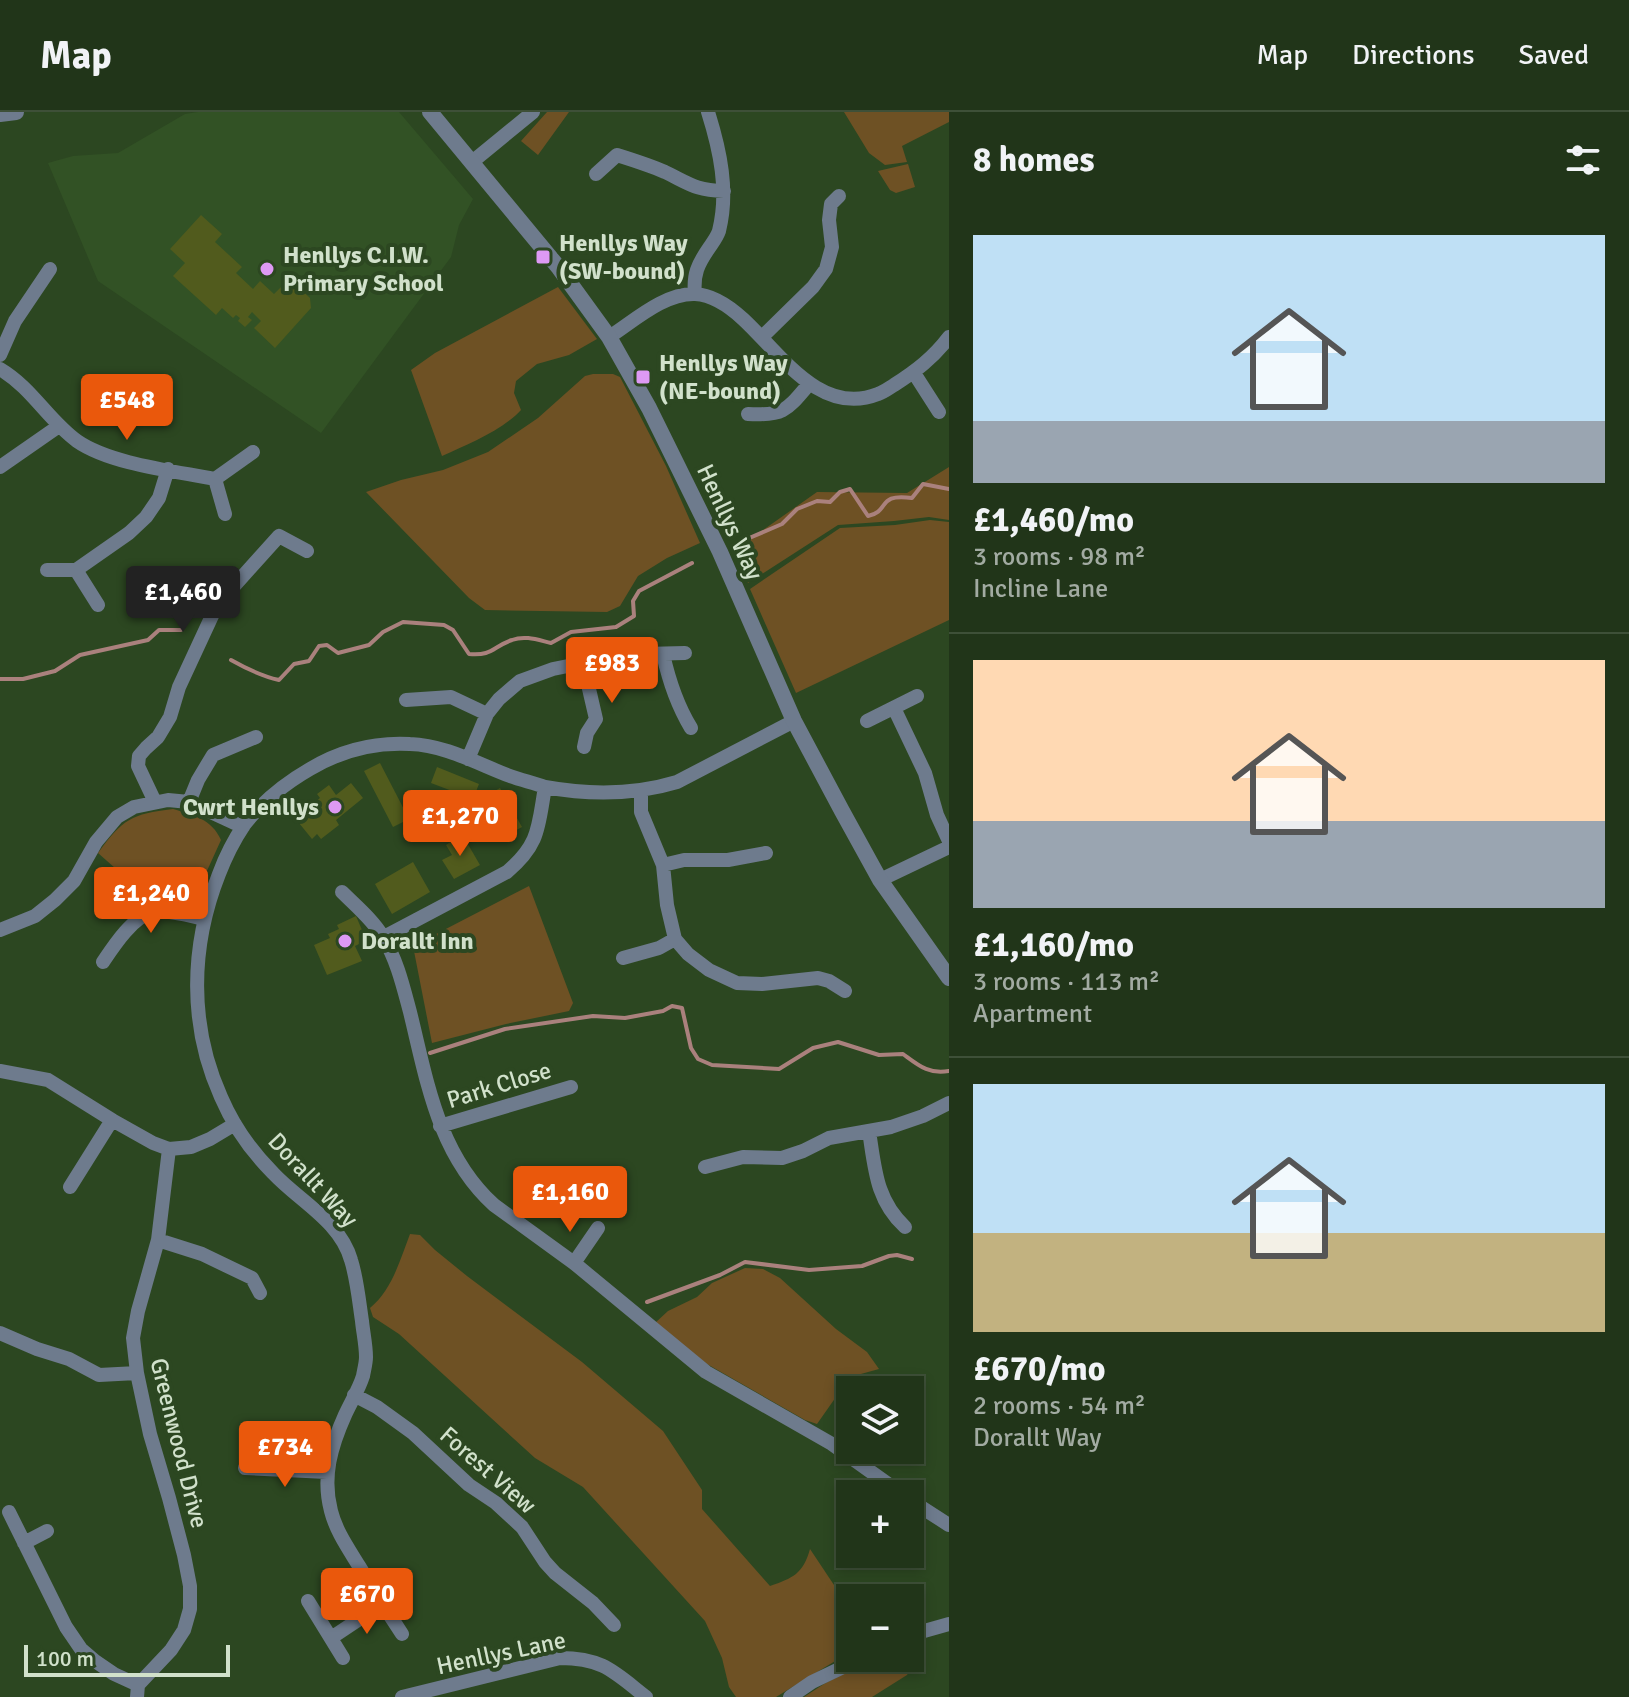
<!DOCTYPE html>
<meta charset="utf-8">
<style>
:root{--surface:#213519;--page:#2d4026;--text:#f1f3f6;--muted:#a2aba2;--line:#3e5038;--accent:#ea580c}
body{margin:0;font-family:Signika,sans-serif;background:var(--page);color:var(--text);height:100vh;display:flex;flex-direction:column;font-size:30px;white-space:nowrap}
*{box-sizing:border-box;margin:0}
p{font-size:26px;color:var(--muted)}
.icon{flex:none;width:44px;height:44px;fill:none;stroke:currentColor;stroke-width:2;stroke-linecap:round;stroke-linejoin:round}
.map{position:relative;flex:1;overflow:hidden}
.details{display:flex;flex-direction:column;background:var(--surface);width:680px}
.details>*{flex:none}
.tools{position:absolute;left:836px;top:1264px;display:grid;gap:16px}
.tools a{display:grid;place-items:center;width:88px;height:88px;border-radius:0px;background:var(--surface);box-shadow:0 4px 12px #0003,0 0 0 2px var(--line);font-size:40px}
.scale{position:absolute;left:24px;bottom:20px;width:206px;box-sizing:border-box;padding-left:8px;border:4px solid #d1e1cb;border-top:0;font-size:22px;line-height:28px;white-space:nowrap;color:#d1e1cb;-webkit-text-stroke:6px #2c4721;paint-order:stroke}
.price{position:absolute;translate:-50% -68px;padding:0 18px;border-radius:8px;background:var(--accent);color:#fff;font-size:26px;line-height:52px;filter:drop-shadow(0 2px 4px #0008)}
.price::after{content:'';position:absolute;left:50%;top:48px;width:24px;height:18px;margin-left:-12px;background:inherit;clip-path:polygon(0 0,100% 0,50% 100%)}
.price.on{background:#222;color:#fff}
ul{padding:0;list-style:none}
li{display:grid;align-content:center;gap:16px;height:424px;padding:0 24px}
li+li{border-top:2px solid var(--line)}
li span{display:grid;place-items:center;height:248px;border-radius:0px;color:#555}
li>.icon{margin-inline-start:auto}
span .icon{width:144px;height:144px;fill:#fffc;stroke-width:1}
li b{font-size:34px}
h2{display:flex;justify-content:space-between;align-items:center;height:96px;padding:0 24px;font-size:34px}
header{display:flex;align-items:center;gap:48px;box-sizing:border-box;height:112px;padding:0 40px;background:var(--surface);border-bottom:2px solid var(--line)}
header strong{font-size:38px}
nav{display:flex;gap:44px;margin-inline-start:auto;font-size:28px}
main{display:flex;flex:1;min-height:0}
.map>svg:first-child{display:block}
.built{fill:#325225}
.green{fill:#6e5124}
.lines{fill:none;stroke-linecap:round;stroke-linejoin:round}
.stream{stroke:#aa817d;stroke-width:4}
.building{fill:#515b1d}
.minor{stroke:#6e7b8d;stroke-width:14}
.tertiary{stroke:#6e7b8d;stroke-width:16}
.poi-dot{fill:#dd99f3;stroke:#2c4721;stroke-width:3}
.labels{text-anchor:middle;dominant-baseline:central;stroke-width:8;stroke-linejoin:round;paint-order:stroke}
.poi-label{font-size:24px;font-weight:bold;fill:#d1e1cb;stroke:#2c4721;text-anchor:start}
.street-label{font-size:24px;fill:#d1e1cb;stroke:#2c4721}
</style>
<header>
<strong>Map</strong>
<nav><a>Map</a><a>Directions</a><a>Saved</a></nav>
</header>
<main>
<div class="map">
<svg width="949" height="1585" viewBox="0 0 949 1585">
<rect width="100%" height="100%" fill="#2c4721"/>
<!-- built -->
<path class="built" d="M198,0h201l74,87 -14,26 -8,32 -130,176 -223,-152 -50,-118 25,-7 45,-3 67,-39z"/>
<!-- green -->
<path class="green" d="M547,0h22l-31,43 -17,-14z
M844,0h105v10l-47,24 5,16 -22,3 -16,-12z
M908,52l7,23 -19,6 -6,-3 -12,-19z
M558,175l39,52 -28,16 -32,9 -21,17 -2,12 7,17c-18,20 -54,35 -79,46l-31,-86 24,-17z
M593,262h20l7,3 46,89 34,77 -33,15 -29,18 -18,30 -13,6 -122,-2 -16,-12 -103,-106 35,-12 42,-10 45,-18 50,-34 47,-42z
M949,355v53l-20,-3 -35,4 -56,4 -90,58 -16,-31 85,-60 90,1z
M930,408l19,2v98l-153,73 -46,-104 90,-61 55,-3z
M173,697c20,6 39,10 48,31l-20,44 -6,19 -5,3 -36,1 -13,5 -10,-16 -7,-20 -26,-23c25,-34 33,-39 75,-44z
M529,774l44,117 -4,8 -63,13 -74,19 -19,-97z
M410,1122l10,1 15,15 32,26 115,86 81,69 39,59v19l68,77c23,-8 33,-12 40,-37l40,60v43l-74,45h-40l-7,-10 -7,-29 -17,-37 -122,-134 -48,-29 -136,-124 -26,-17 -3,-9c22,-18 30,-48 40,-74z
M745,1156l18,1 17,9 56,51 31,23 12,17 -29,8 -33,47 -12,-4 -98,-56 -52,-41 13,-12 29,-14 15,-14z
M921,1528l-2,15 -12,20 -35,22h-68l20,-13 50,-26h36v-14z"/>
<g class="lines">
<!-- stream -->
<path class="stream" d="M747,427l35,-15 15,-15 20,-8 13,1 10,-10 10,-3 18,27c23,-5 8,-23 44,-18l11,-14 26,5
M231,548c16,9 30,16 48,20l15,-16 15,-3 10,-15 8,-1 11,8 31,-8 14,-13 20,-10 41,3 9,5 16,24c24,2 23,-7 43,-14 13,-5 26,0 39,3l20,-11 45,-5 18,-11 -1,-15 6,-10 53,-28
M0,567h23l32,-8 25,-16 68,-15 11,-10h22
M430,941l75,-24 88,-13 32,2 38,-7 9,-5 10,2 9,40 7,11 14,6 67,4 34,-21 25,-6 41,13 24,-1c15,11 26,21 46,17
M647,1190l73,-27 25,-13 64,8 53,-4 27,-10 8,-1 15,4"/>
</g>
<!-- building -->
<path class="building" d="M201,103l21,19 -7,8 27,25 -6,6 17,16 7,-8 14,13 12,-12 2,2 3,-4 19,18 1,10 -36,40 -21,-20 7,-7 -9,-9 -4,5 4,3 -7,7 -7,-6 2,-3 -4,-3 -3,3 -11,-10 -6,7 -43,-39 12,-13 -15,-14z
M380,651l29,56 -16,8 -29,-56z
M437,655l42,17 -6,15 -42,-16z
M351,671l12,15 -27,22 3,5 -18,14 -4,-5 -5,5 -22,-27 9,-7 5,6 16,-13 -3,-4 12,-9 7,10z
M500,676l22,39 -15,8 -21,-39z
M462,722l18,31 -26,14 -12,-19 10,-5 -6,-10z
M413,750l17,30 -38,22 -17,-30z
M356,804l6,14 -3,2 4,10 -8,4 7,15 -35,14 -13,-30 16,-7 -2,-4 11,-5 -2,-4z"/>
<g class="lines">
<!-- minor -->
<path class="minor" d="M472,50l61,-50
M596,62l21,-19c16,5 32,10 48,17 25,12 30,18 59,19
M695,182c-2,-20 3,-30 14,-46 4,-6 8,-11 10,-17 10,-40 1,-81 -11,-119
M609,225c25,-16 55,-44 86,-43 19,1 35,13 48,25 37,34 77,98 135,75 6,-2 11,-6 16,-9 22,-14 39,-27 55,-48
M762,225l51,-50 13,-18 6,-22 -3,-27 2,-16 8,-8
M0,243l15,-34 35,-52
M0,257c32,19 48,51 77,72 33,23 97,30 138,38l10,35
M914,261l25,39
M748,302c36,2 39,-4 61,-30
M0,355l59,-41
M215,367l38,-27
M47,458h29l53,-37 17,-16 13,-19 9,-29
M76,458l22,35
M663,542c6,27 14,51 28,74
M583,551l13,56 -9,14 -3,14
M406,588l45,-3 36,17
M894,596l31,65 12,42 12,26
M867,609l50,-25
M468,647l19,-45 12,-15 21,-18 33,-12 30,-6 20,-8 82,-2
M641,678v22l22,53 4,40 8,34 13,15 21,16 28,13 25,1 56,-6 11,3 16,10
M155,690l-17,-36 1,-10 7,-8 12,-11 12,-20 9,-30 38,-82 62,-69 28,15
M189,690l9,-22 15,-25 43,-18
M663,753l21,-5h44l38,-7
M880,768l69,-33
M342,780c14,14 31,28 41,45 14,23 20,49 27,75 17,69 28,142 84,193l80,58 132,109 126,72 70,50
M0,818l35,-14 20,-16 19,-19 22,-39 21,-25 17,-10 34,-7 21,2 54,25
M384,825l123,-65c33,-28 31,-45 38,-85 44,8 89,8 132,-5l117,-61
M623,846l36,-10 16,-9
M103,850c10,-15 30,-46 50,-50 13,-3 37,4 51,7
M0,959l48,9 64,40 41,23 16,6 22,-2 19,-8 25,-15
M440,1014l131,-39
M869,1019c6,38 7,69 36,96
M705,1055l38,-10 39,1 21,-7 26,-13 62,-11 32,-11 26,-13
M70,1075l42,-67
M158,1128l44,14 50,24 8,15
M574,1151l24,-35
M0,1221l37,16 32,10 30,16 38,-2
M354,1283l23,12 36,26 56,52 27,18 26,24 23,35 10,11 38,30 21,22
M245,1356l82,4
M279,1357l1,-24
M910,1388l39,25
M9,1400l57,115 15,22 14,12 19,13 24,11
M24,1431l23,-12
M308,1489l35,57
M402,1522c-15,-23 -29,-45 -43,-68 -11,-18 -23,-35 -28,-55 -9,-34 0,-65 14,-96 6,-13 14,-26 18,-39 1,-6 3,-13 3,-19 0,-12 -3,-25 -4,-36 -3,-20 -5,-42 -11,-61 -11,-39 -52,-59 -78,-87 -21,-21 -40,-48 -52,-76 -32,-71 -31,-150 -2,-223 6,-16 15,-34 25,-49 18,-23 40,-41 66,-56 30,-18 64,-27 100,-25 35,1 68,20 100,32 11,4 24,7 35,11
M910,1523l39,-11
M331,1526l51,-34
M137,1585l1,-12 33,-35 13,-20 6,-21v-23l-6,-31 -15,-57 -19,-64 -13,-61 -4,-35 5,-27 20,-71 11,-91
M402,1585l158,-39c43,0 54,14 86,39
M790,1585l22,-15 50,-24"/>
<!-- tertiary -->
<path class="tertiary" d="M430,0l129,156 50,69 40,71 71,144 74,169 48,90 38,69 69,98
M0,2l16,-2"/>
</g>
<!-- markers -->
<g class="poi-dot">
<rect x="535" y="137" width="16" height="16" rx="4"/>
<circle cx="267" cy="157" r="8"/>
<rect x="635" y="257" width="16" height="16" rx="4"/>
<circle cx="335" cy="695" r="8"/>
<circle cx="345" cy="829" r="8"/>
</g>
<g class="labels">
<!-- poi labels -->
<g class="poi-label">
<text x="559" y="131">Henllys Way<tspan x="559" dy="28">(SW-bound)</tspan></text>
<text x="283" y="143">Henllys C.I.W.<tspan x="283" dy="28">Primary School</tspan></text>
<text x="659" y="251">Henllys Way<tspan x="659" dy="28">(NE-bound)</tspan></text>
<text x="319" y="695" text-anchor="end">Cwrt Henllys</text>
<text x="361" y="829">Dorallt Inn</text>
</g>
<!-- street labels -->
<g class="street-label">
<text transform="translate(730 410) rotate(65)">Henllys Way</text>
<text transform="translate(499 973) rotate(-17)">Park Close</text>
<text transform="translate(313 1068) rotate(47)">Dorallt Way</text>
<text transform="translate(179 1331) rotate(76)">Greenwood Drive</text>
<text transform="translate(488 1358) rotate(41)">Forest View</text>
<text transform="translate(501 1541) rotate(-12)">Henllys Lane</text>
</g>
</g>
</svg>
<div class="tools">
<a><svg class="icon" aria-label="layers" viewBox="0 0 24 24"><path d="M12 4l9 5-9 5-9-5zM3 14l9 5 9-5"/></svg></a>
<a>+</a>
<a>−</a>
</div>
<div class="scale">100 m</div>
<b class="price" style="left:127px;top:330px">£548</b>
<b class="price on" style="left:183px;top:522px">£1,460</b>
<b class="price" style="left:612px;top:593px">£983</b>
<b class="price" style="left:460px;top:746px">£1,270</b>
<b class="price" style="left:151px;top:823px">£1,240</b>
<b class="price" style="left:570px;top:1122px">£1,160</b>
<b class="price" style="left:285px;top:1377px">£734</b>
<b class="price" style="left:367px;top:1524px">£670</b>
</div>
<section class="details">
<h2>8 homes<svg class="icon" aria-label="filters" viewBox="0 0 24 24"><path d="M4 7h16M4 17h16"/><circle cx="9" cy="7" r="2"/><circle cx="15" cy="17" r="2"/></svg></h2>
<ul>
<li><span style="background:linear-gradient(#bfe0f5 75%,#9aa5b1 0)"><svg class="icon" aria-label="home" viewBox="0 0 24 24"><path d="M3 11l9-7 9 7M6 9v11h12V9"/></svg></span><div><b>£1,460/mo</b><p>3 rooms · 98 m²</p><p>Incline Lane</p></div></li>
<li><span style="background:linear-gradient(#ffd9b3 65%,#9aa5b1 0)"><svg class="icon" aria-label="home" viewBox="0 0 24 24"><path d="M3 11l9-7 9 7M6 9v11h12V9"/></svg></span><div><b>£1,160/mo</b><p>3 rooms · 113 m²</p><p>Apartment</p></div></li>
<li><span style="background:linear-gradient(#bfe0f5 60%,#c2b280 0)"><svg class="icon" aria-label="home" viewBox="0 0 24 24"><path d="M3 11l9-7 9 7M6 9v11h12V9"/></svg></span><div><b>£670/mo</b><p>2 rooms · 54 m²</p><p>Dorallt Way</p></div></li>
</ul>
</section>
</main>
